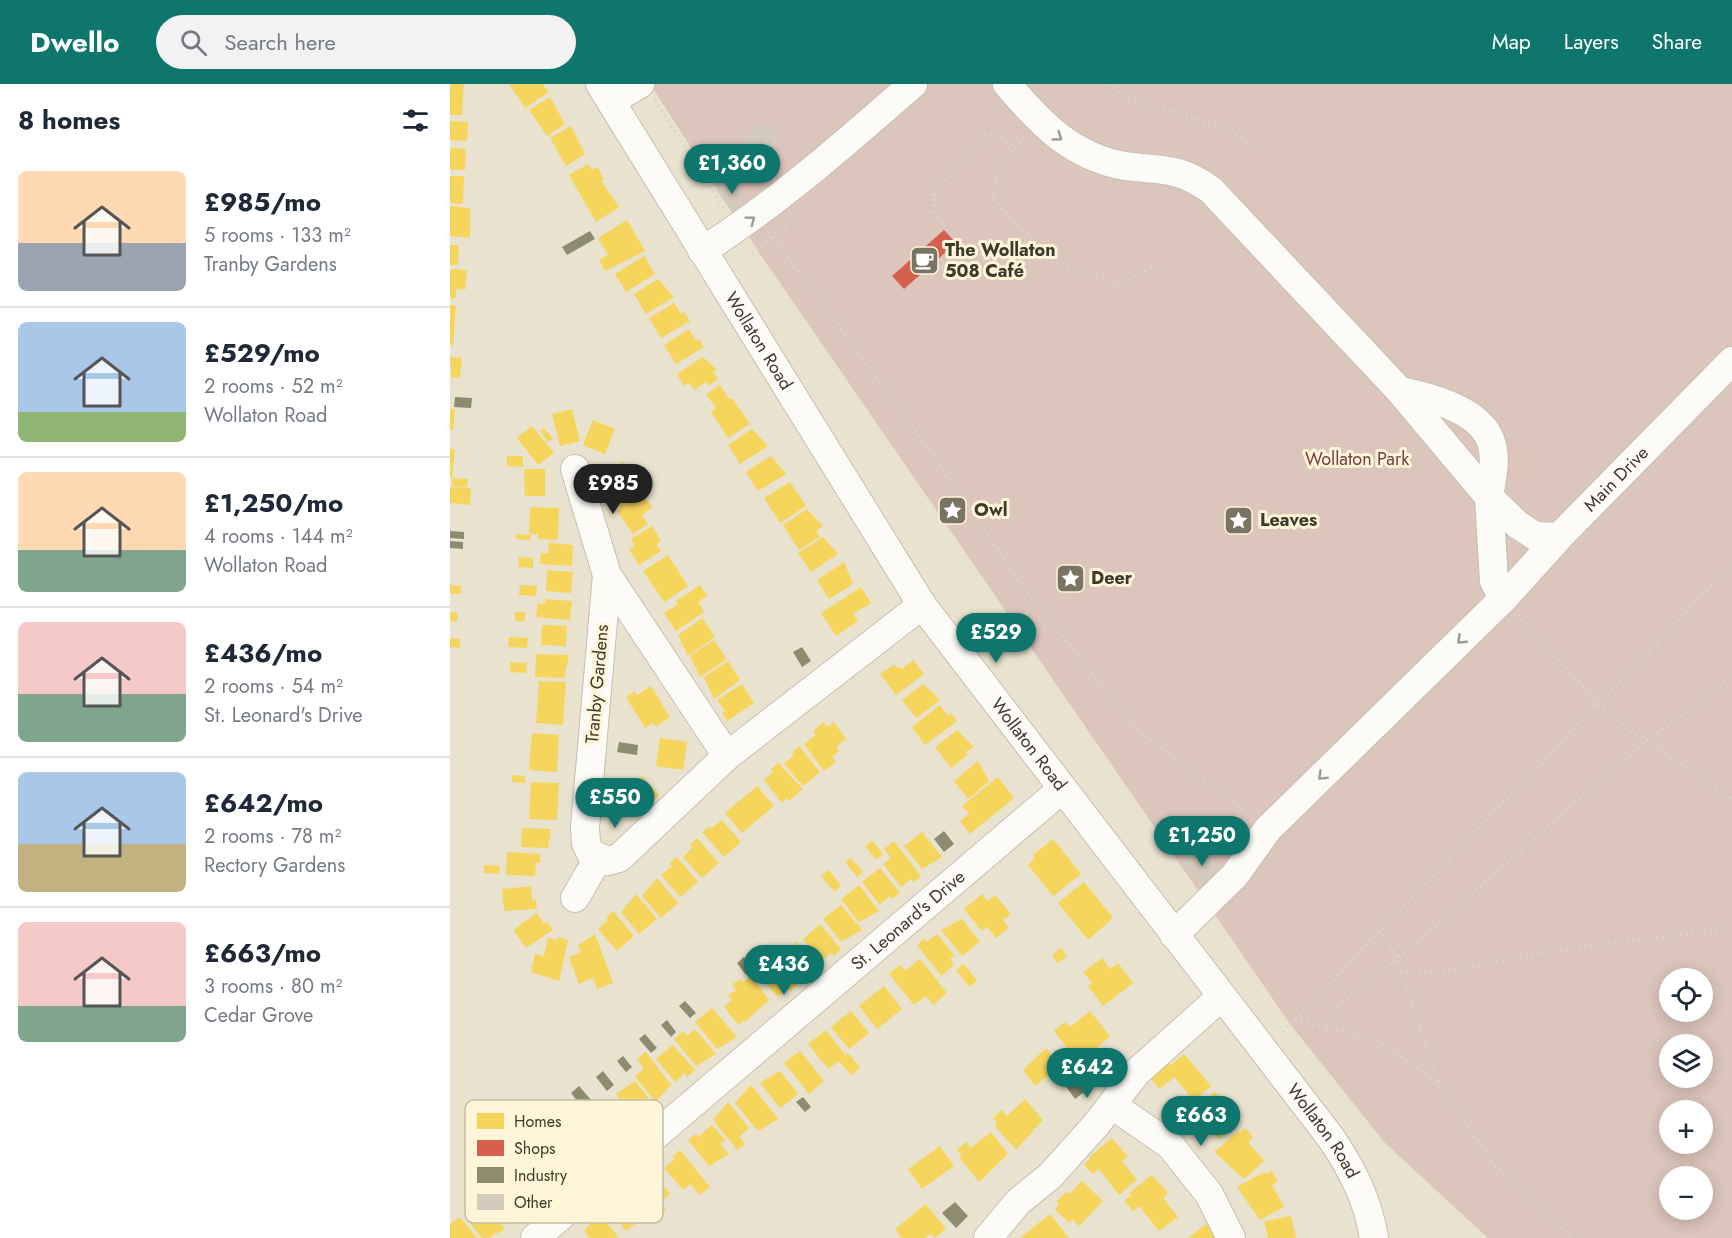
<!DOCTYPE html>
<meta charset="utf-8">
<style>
:root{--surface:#fff;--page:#f2f2f3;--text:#1f2937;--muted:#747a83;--line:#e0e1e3;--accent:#0f766e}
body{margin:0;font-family:Jost,sans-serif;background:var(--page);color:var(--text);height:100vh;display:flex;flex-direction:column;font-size:22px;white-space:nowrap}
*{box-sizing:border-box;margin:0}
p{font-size:20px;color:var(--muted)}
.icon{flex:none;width:33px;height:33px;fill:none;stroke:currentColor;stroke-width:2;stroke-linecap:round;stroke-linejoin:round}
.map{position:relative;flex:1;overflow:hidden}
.details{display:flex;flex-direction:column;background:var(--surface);width:450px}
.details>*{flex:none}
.tools{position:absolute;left:1209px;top:884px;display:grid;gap:12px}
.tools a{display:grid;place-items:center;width:54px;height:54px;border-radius:50%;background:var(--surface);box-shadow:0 3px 15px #0003;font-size:30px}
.price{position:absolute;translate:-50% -51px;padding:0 14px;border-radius:21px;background:var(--accent);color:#fff;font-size:20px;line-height:39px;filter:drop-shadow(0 2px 3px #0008)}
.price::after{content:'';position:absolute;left:50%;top:36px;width:18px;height:14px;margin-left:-9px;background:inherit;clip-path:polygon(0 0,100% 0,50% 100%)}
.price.on{background:#222;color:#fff}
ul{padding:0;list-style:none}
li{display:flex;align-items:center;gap:18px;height:150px;padding:0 18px}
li+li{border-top:2px solid var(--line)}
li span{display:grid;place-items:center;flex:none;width:168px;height:120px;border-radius:9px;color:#555}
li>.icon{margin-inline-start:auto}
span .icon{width:72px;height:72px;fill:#fffc;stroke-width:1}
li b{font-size:26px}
h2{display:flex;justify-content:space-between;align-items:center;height:72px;padding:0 18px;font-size:26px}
header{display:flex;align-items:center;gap:36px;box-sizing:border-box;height:84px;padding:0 30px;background:var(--accent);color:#fff}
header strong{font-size:28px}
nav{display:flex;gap:33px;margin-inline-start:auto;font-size:21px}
.search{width:420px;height:54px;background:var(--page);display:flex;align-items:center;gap:15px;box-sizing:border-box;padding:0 21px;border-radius:33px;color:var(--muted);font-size:22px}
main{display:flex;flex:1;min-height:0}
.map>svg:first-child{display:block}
.green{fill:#dcc5bb;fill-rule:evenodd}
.homes{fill:#f6d55c}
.shops{fill:#d6604d}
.industry{fill:#8c8c6e}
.building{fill:#d4cbbd}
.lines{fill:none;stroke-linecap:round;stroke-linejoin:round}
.minor-casing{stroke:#c6c0b1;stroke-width:30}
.path{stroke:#d6d4cf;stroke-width:4;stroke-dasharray:1.5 4.5;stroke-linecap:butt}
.minor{stroke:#fcfbf8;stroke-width:28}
.oneway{stroke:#9d9a92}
.labels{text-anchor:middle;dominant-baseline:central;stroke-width:6;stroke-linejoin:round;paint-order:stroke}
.poi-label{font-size:18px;font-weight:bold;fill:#3e392b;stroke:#fff5d8;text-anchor:start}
.street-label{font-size:18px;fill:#3e392b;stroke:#fff5d8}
.park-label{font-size:18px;fill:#753c3b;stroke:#fff5d8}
.key{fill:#fff5d8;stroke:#c5bda4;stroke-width:1.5}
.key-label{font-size:16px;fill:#3e392b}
</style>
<header>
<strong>Dwello</strong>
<div class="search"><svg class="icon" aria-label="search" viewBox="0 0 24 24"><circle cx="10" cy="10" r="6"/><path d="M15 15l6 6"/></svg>Search here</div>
<nav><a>Map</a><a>Layers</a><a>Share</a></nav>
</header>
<main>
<section class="details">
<h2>8 homes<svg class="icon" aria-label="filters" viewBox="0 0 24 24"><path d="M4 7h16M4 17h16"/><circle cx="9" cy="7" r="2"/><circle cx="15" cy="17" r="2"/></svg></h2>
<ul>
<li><span style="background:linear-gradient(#ffd9b3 60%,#9aa5b1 0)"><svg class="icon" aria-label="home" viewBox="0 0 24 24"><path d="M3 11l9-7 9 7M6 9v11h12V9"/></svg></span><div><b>£985/mo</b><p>5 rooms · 133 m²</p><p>Tranby Gardens</p></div></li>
<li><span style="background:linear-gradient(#a9c7e8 75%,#8fb573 0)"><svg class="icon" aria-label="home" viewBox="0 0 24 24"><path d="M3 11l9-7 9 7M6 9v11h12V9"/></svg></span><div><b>£529/mo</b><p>2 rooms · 52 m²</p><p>Wollaton Road</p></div></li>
<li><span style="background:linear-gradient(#ffd9b3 65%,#7fa58c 0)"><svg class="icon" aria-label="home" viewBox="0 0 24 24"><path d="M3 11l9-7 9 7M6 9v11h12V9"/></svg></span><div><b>£1,250/mo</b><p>4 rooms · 144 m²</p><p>Wollaton Road</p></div></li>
<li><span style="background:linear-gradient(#f6c9c9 60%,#7fa58c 0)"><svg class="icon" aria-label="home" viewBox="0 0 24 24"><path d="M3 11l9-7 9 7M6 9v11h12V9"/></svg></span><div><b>£436/mo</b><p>2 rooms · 54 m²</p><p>St. Leonard's Drive</p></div></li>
<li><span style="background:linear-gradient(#a9c7e8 60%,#c2b280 0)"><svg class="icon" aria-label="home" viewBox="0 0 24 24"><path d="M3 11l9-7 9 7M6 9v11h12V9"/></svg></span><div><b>£642/mo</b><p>2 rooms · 78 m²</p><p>Rectory Gardens</p></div></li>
<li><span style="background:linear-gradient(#f6c9c9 70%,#7fa58c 0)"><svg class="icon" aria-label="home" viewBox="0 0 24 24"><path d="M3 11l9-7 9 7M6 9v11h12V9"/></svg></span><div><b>£663/mo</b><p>3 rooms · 80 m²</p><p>Cedar Grove</p></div></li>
</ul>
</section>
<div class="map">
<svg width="1282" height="1154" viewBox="0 0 1282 1154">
<rect width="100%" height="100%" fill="#e9e2ce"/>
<!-- green -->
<path class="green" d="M200,0h1082v1154h-244l-103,-95 -95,-119 -532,-773zM1220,894h32v33h-32zM1220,960h32v33h-32zM1220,1026h32v33h-32zM1220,1092h32v33h-32z"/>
<!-- homes -->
<path class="homes" d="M0,0h14l-2,31h-12z
M59,0h33l7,8 -24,16z
M100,13l15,27 -18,12 -18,-26z
M0,37l18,1 -1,19 -17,-1z
M121,42l14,28 -19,12 -16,-28z
M0,64l16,1 -1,21h-15z
M138,80l4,6 5,-3 7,12 -3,2 18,26 -23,15 -27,-47z
M0,92h14l-1,28 -13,-1z
M0,122l20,2v30l-20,-2z
M177,136l18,31 -40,20 -6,-11 9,-5 -10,-17z
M0,161h9l-1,20h-8z
M194,172l11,18 -29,18 -11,-18z
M0,185l17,1 -2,20 -9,-1v9h-6z
M208,195l16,18 -28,17 -12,-20z
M224,219l7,11 3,-2 6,9 -29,17 -12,-20z
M0,221l6,1 -3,39h-3z
M239,245l7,12 3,-2 5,8 -28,17 -12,-19z
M0,273l12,1 -2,20 -8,-1v8z
M253,273l14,13 -4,2 5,7 -10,7 -2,-4 -12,8 -5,-7 -5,3 -7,-12z
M270,301l9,14 3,-1 18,26 -22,14 -17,-26 5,-4 -10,-14z
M0,325l5,1 -2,20 -3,-1z
M122,325l8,32 -20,5 -8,-32z
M143,336l22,9 -10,25 -22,-9z
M82,342l22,27 -16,12 -21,-27z
M94,344l9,11 -5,3 -8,-11z
M302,345l16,17 -28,18 -12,-19z
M0,365h5l-3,29h-2z
M57,372h16v11l-16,-1z
M321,372l15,18 -28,17 -12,-19z
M173,378l15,23 -16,10 -15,-23z
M74,385h21v27h-20z
M2,394l16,1 -1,8 -15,-1z
M340,398l16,24 -26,17 -16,-25z
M0,403l21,1 -1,17 -20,-2z
M181,408l4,6 7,-5 10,14 -10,8 6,9 -15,10 -16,-23 4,-3 -4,-5z
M80,423l29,1 -1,32 -20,-1v-5h-9z
M357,425l16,17 -7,5 4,6 -21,13 -16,-25z
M202,442l9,15 -5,3 5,7 -22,14 -10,-16 6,-3 -4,-7z
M66,450l15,1 -1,5 -15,-1z
M373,453l15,17 -27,18 -13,-19z
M99,459l24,2 -1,21 -32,-2 1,-11h7z
M218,471l20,31 -24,16 -21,-31z
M69,473l14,1v10l-15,-1z
M394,478l9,22 -24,15 -12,-19z
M97,486l26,2 -2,21 -25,-2z
M0,501l11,1v8h-11z
M70,501l17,1 -1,10 -17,-1z
M250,501l7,11 -9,6 6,10 -28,19 -12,-18 14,-9 -2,-3z
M411,503l10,16 -18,11 5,7 -22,15 -15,-23z
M95,515l27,2 -2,19 -34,-3 2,-14 7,1z
M0,528l8,1 -1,9 -7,-1z
M65,528h10v9h-10z
M252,534l13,19 -27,19 -10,-21z
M92,541l25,1 -1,20 -25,-1z
M59,553l19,1 -1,10 -19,-1z
M0,554l10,1v9l-10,-1z
M264,556l13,19 -27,18 -10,-21z
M86,570l33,1 -5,23 -29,-1z
M463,576l11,14 -28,21 -16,-21 13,-9 9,4z
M278,577l12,19 -26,19 -10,-22z
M60,578l17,1 -1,10 -16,-1z
M89,597l27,1 -3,43 -27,-2z
M292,600l12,19 -27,18 -5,-8 3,-2 -8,-11z
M473,600l17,16 -24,18 -14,-18z
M201,602l19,31 -14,10 -3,-4 -8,5 -19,-31 9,-6 2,4z
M490,621l8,11 3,-3 6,8 -32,24 -13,-18z
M374,638l3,5 7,-5 12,17 -10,8 3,4 -7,6 4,5 -12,9 -20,-27 12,-9 -3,-4z
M507,646l17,17 -9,5 3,3 -17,13 -16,-21z
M82,649l27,2 -2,37 -28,-2z
M210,654l27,4 -4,28 -27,-4z
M349,662l21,26 -17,14 -19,-22 10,-9 -2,-2z
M528,677l11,20 -21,18 -14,-18z
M328,679l25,26 -14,12 -2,-3 -5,5 -18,-23 9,-8 -2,-3z
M62,691l13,1v7l-13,-1z
M192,692l17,19 -20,18 -17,-19z
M548,693l16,21 -44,36 -10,-13 9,-7 -7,-8z
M81,698l28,1 -2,37 -28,-1z
M307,702l17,20 -32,27 -17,-20z
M272,736l19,22 -17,15 -22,-25 8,-6 2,2z
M72,744l29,1 -3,19 -27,-1z
M472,748l20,25 -20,12 -18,-23z
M247,754l22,25 -17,15 -19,-21 9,-9 -2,-3z
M603,755l28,35 -28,22 -25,-31 7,-7 -2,-3z
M422,757l11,13 -7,6 -11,-14z
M444,757l27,35 -7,6 -3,-3 -10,8 -18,-23 8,-6 -7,-9z
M57,768l33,2v9h-4l-1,13 -29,-1z
M227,773l21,25 -18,15 -19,-22 11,-9 -3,-3z
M401,774l12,14 -6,5 -12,-15z
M34,781l16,1 -1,8 -15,-1z
M430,784l20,25 -8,6 -2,-3 -10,9 -18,-23z
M379,786l12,16 -7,6 -13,-16z
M207,794l21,25 -17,15 -19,-22z
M634,798l29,36 -25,22 -30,-37z
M409,801l20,26 -20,11 -18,-23z
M81,802l1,14 4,-1 1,10 -33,2 -2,-22z
M186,810l21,25 -18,15 -18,-22z
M532,810l6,7 7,-6 16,19 -8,6 6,8 -13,10 -9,-11 -5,4 -18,-22z
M391,821l21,25 -21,12 -18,-23z
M163,827l21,25 -17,15 -19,-22 10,-9 -2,-3z
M87,829l7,11 3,-2 6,8 -27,18 -13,-18z
M512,835l18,23 -18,14 -21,-26z
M370,840l21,25 -7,7 -3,-3 -10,8 -18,-22z
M145,850l18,49 -16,6 -4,-11 -14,6 -10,-27 12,-5 -3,-7z
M487,850l18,22 -5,3 4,6 -13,11 -24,-31 7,-6 3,3z
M108,853l10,3 -9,41 -28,-9 4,-18 9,2 4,-18 9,2z
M346,858l22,25 -8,6 -2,-3 -11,9 -18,-23z
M611,864l6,8 -9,7 -6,-8z
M652,874l8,11 8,-6 15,20 -30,23 -15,-20 4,-3 -9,-11z
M470,875l27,34 -14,12 -7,-9 -12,9 -25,-31 11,-9 5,6z
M326,876l21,25 -7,6 -2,-3 -11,9 -18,-23z
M514,880l13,17 -8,6 -13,-17z
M301,892l18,24 -24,22 -1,-2 -6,5 -14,-18 8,-7 -4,-4 8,-6 -4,-5 8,-6 3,3z
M434,902l18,23 -25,20 -18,-23z
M262,924l25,29 -20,12 -22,-27z
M401,927l18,22 -20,16 -18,-22z
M640,927l20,25 -27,25 -2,-2 -3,2 -24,-30 11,-9 5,5z
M245,945l21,25 -20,12 -22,-27 9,-8 4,5z
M376,946l20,26 2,-3 12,15 -9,7 -12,-14 -11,8 -20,-25z
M223,961l22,25 -8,7 -2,-4 -10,9 -19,-23z
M596,964l14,18 -25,20 -12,-16z
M350,967l24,30 -15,13 -25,-31z
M196,968l25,33 -16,17 -20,-26 9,-7 -7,-10z
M734,970l27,32 -17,15 -20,-24 -14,12 -11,-12 18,-16 4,4z
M330,987l18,23 -18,14 -20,-25z
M185,997l20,26 -21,11 -18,-24z
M301,1001l27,34 -20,12 -23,-28z
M765,1008l25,28 -21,19 -13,-15 4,-4 -12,-13z
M161,1014l18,23 -15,17 -25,-32 9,-7 5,6z
M575,1015l18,21 -27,30 -21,-24 2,-2 -4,-6 9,-8 5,6z
M278,1018l21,26 -10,9 6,7 -8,6 -24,-30z
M262,1041l13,15 -5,4 9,10 -20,12 -21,-26 8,-6 2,3z
M795,1044l8,9 -5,5 16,19 -20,18 -30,-27 24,-21 2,2z
M541,1048l17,22 -29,28 -20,-25 3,-1 -5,-6 9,-8 5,6z
M662,1054l16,19 -6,4 15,19 -18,15 -20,-26 -7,5 -8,-10 6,-5 -1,-2z
M490,1062l14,20 -32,23 -14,-20z
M230,1066l30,37 -10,8 -9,-11 -8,6 -19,-22 11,-9 -3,-2z
M200,1085l20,25 -10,9 6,7 -7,6 -25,-30z
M822,1087l6,10 -6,4 12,22 -24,13 -23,-33 27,-15 2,2z
M702,1091l16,18 -5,5 15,19 -19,14 -20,-25 -6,5 -9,-11 7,-4 -2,-3z
M632,1097l21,20 -24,25 -7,-7 -3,4 -14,-14 4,-5 -3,-2 10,-10 3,2z
M56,1101l18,23 -15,17 -21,-25z
M173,1107l21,26 -18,14 -18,-22 10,-9 -2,-2z
M34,1120l21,25 -17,9h-6l-16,-20z
M476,1120l20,25 -11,9 -5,-4 -5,4h-23l-7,-9z
M149,1129l20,25h-29l-6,-7z
M600,1130l19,24h-49z
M841,1132l5,22h-28l-4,-17z
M10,1133l17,21h-27v-14z
M756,1140l11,14h-29z"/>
<!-- shops -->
<path class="shops" d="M494,146l12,13 -52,46 -12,-13z"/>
<!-- industry -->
<path class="industry" d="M140,147l5,8 -28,16 -5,-8z
M5,313l17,1 -1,10 -17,-1z
M0,447l14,1v7l-14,-1z
M0,457l13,1v7l-13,-1z
M352,563l9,14 -9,6 -9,-15z
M169,658l19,3 -1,10 -20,-3z
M494,747l10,13 -10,8 -10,-13z
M294,873l9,12 -7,6 -9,-12z
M235,917l11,12 -6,5 -11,-12z
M217,936l9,12 -5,5 -10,-12z
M195,950l12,14 -6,5 -12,-14z
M173,972l9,11 -6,5 -9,-11z
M628,985l13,18 -16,12 -13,-18z
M153,987l11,14 -7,6 -11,-14z
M129,1002l12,14 -9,7 -11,-14z
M353,1013l8,10 -6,5 -9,-10z
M505,1118l13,14 -12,12 -14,-15z"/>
<!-- building -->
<path class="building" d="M316,39l7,1 6,7 2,8 -7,11 -13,10 -10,2 -9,-5 -2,-9 2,-9 5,-6z
M284,93l8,12 -5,3 9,13 -13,9 -17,-25z
M756,763l15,21 -14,10 6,7 -9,7 -23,-32 15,-11 2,3z"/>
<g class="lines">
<defs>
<g id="minor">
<path id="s1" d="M150,0l322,521 409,533c21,31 37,62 43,100"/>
<path d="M557,0c33,39 65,73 118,82 36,5 53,0 86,24l189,201 89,106 5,84 9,18"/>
<path d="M161,17l29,-17"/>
<path d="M252,167c78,-50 141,-106 211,-167"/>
<path d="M950,307c27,5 76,18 89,46 9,18 3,41 0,60l29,28 17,11 24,1"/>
<path d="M125,385l32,106"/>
<path d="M277,672l-120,-181 -22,252 1,16 5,11 17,7 11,-3 108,-102 195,-151"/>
<path d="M125,814l24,-41"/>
<path id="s2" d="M724,851l61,-60 33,-46 235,-230 56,-62 173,-176"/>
<path d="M662,1021l58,40 39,49 22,44"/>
<path id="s3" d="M85,1154l527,-449"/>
<path d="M538,1154l30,-36 32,-26 45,-50 42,-54 85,-76"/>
</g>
</defs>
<!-- minor casing -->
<use href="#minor" class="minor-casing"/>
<!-- path -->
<path class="path" d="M659,0l16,12 107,35 20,17
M205,16l70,111
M574,53l-25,30 -6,31 55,61 73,26 36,-21
M495,143l-11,-15v-21l52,-55 8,-3 21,14
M323,153l168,229 78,115 116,147 116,88
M508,164l17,7h15
M303,170l47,-41
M486,181l28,2 20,-7 18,-12 15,-1 11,-10
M1068,531l81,89 25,22 108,72
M932,845l15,30 43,127 55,80 77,72
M951,888c49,4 93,-12 140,-19 64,-10 128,-14 191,-26
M845,935l75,19 27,15 43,32
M876,943l11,-20 60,-48 249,-218 55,-39 31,-26
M833,948l449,-468"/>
<!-- minor -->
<use href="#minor" class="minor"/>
</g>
<!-- one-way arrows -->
<defs><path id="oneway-chevron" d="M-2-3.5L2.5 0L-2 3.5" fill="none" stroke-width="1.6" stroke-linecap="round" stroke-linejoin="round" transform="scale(1.5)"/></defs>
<g class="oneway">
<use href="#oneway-chevron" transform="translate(608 53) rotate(36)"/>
<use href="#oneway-chevron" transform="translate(301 136) rotate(-37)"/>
<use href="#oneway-chevron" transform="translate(1011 556) rotate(136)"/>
<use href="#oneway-chevron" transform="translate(872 692) rotate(136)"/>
</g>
<!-- icons -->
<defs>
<symbol id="cafe-square" viewBox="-11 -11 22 22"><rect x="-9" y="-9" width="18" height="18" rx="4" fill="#7a7464" stroke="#fff5d8"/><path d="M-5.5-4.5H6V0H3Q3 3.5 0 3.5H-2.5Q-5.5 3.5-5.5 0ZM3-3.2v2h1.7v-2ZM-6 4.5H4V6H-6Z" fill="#fff"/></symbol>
<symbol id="sight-square" viewBox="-11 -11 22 22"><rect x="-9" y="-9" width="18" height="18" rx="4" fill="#7a7464" stroke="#fff5d8"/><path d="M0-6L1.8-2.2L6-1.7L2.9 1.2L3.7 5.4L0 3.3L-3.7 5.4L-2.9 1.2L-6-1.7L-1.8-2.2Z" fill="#fff"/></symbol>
</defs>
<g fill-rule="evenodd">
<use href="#cafe-square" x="458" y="160" width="33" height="33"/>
<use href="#sight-square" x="486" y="410" width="33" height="33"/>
<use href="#sight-square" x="772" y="420" width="33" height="33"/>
<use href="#sight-square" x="604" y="478" width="33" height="33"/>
</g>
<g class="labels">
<!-- poi labels -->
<g class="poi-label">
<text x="495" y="166">The Wollaton<tspan x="495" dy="21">508 Café</tspan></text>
<text x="524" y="426">Owl</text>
<text x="810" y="436">Leaves</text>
<text x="641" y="494">Deer</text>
</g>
<!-- street labels -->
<g class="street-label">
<text stroke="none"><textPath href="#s1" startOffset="302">Wollaton Road</textPath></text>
<text stroke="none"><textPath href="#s2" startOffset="636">Main Drive</textPath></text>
<text transform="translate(147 600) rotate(-85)">Tranby Gardens</text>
<text stroke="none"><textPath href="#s1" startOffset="788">Wollaton Road</textPath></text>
<text stroke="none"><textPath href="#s3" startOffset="490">St. Leonard's Drive</textPath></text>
<text stroke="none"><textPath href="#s1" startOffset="1274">Wollaton Road</textPath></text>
</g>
<!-- park labels -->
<g class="park-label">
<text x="907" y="375">Wollaton Park</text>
</g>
</g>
<!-- legend -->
<rect x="15" y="1016" width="198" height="123" rx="9" class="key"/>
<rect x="27" y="1029" width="27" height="16" fill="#f6d55c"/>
<rect x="27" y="1056" width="27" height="16" fill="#d6604d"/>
<rect x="27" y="1083" width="27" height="16" fill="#8c8c6e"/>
<rect x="27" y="1110" width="27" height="16" fill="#d4cbbd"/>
<g class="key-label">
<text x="64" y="1043">Homes</text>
<text x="64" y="1070">Shops</text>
<text x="64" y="1097">Industry</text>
<text x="64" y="1124">Other</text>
</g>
</svg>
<div class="tools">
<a><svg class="icon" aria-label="locate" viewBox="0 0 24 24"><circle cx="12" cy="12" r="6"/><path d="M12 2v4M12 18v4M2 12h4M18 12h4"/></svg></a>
<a><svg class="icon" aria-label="layers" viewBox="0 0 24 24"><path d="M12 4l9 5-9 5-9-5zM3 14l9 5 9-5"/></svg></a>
<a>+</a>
<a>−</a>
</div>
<b class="price" style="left:282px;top:111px">£1,360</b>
<b class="price on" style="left:163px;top:431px">£985</b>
<b class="price" style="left:546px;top:580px">£529</b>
<b class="price" style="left:165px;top:745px">£550</b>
<b class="price" style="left:752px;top:783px">£1,250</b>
<b class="price" style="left:334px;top:912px">£436</b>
<b class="price" style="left:637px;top:1015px">£642</b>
<b class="price" style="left:751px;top:1063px">£663</b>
</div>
</main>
